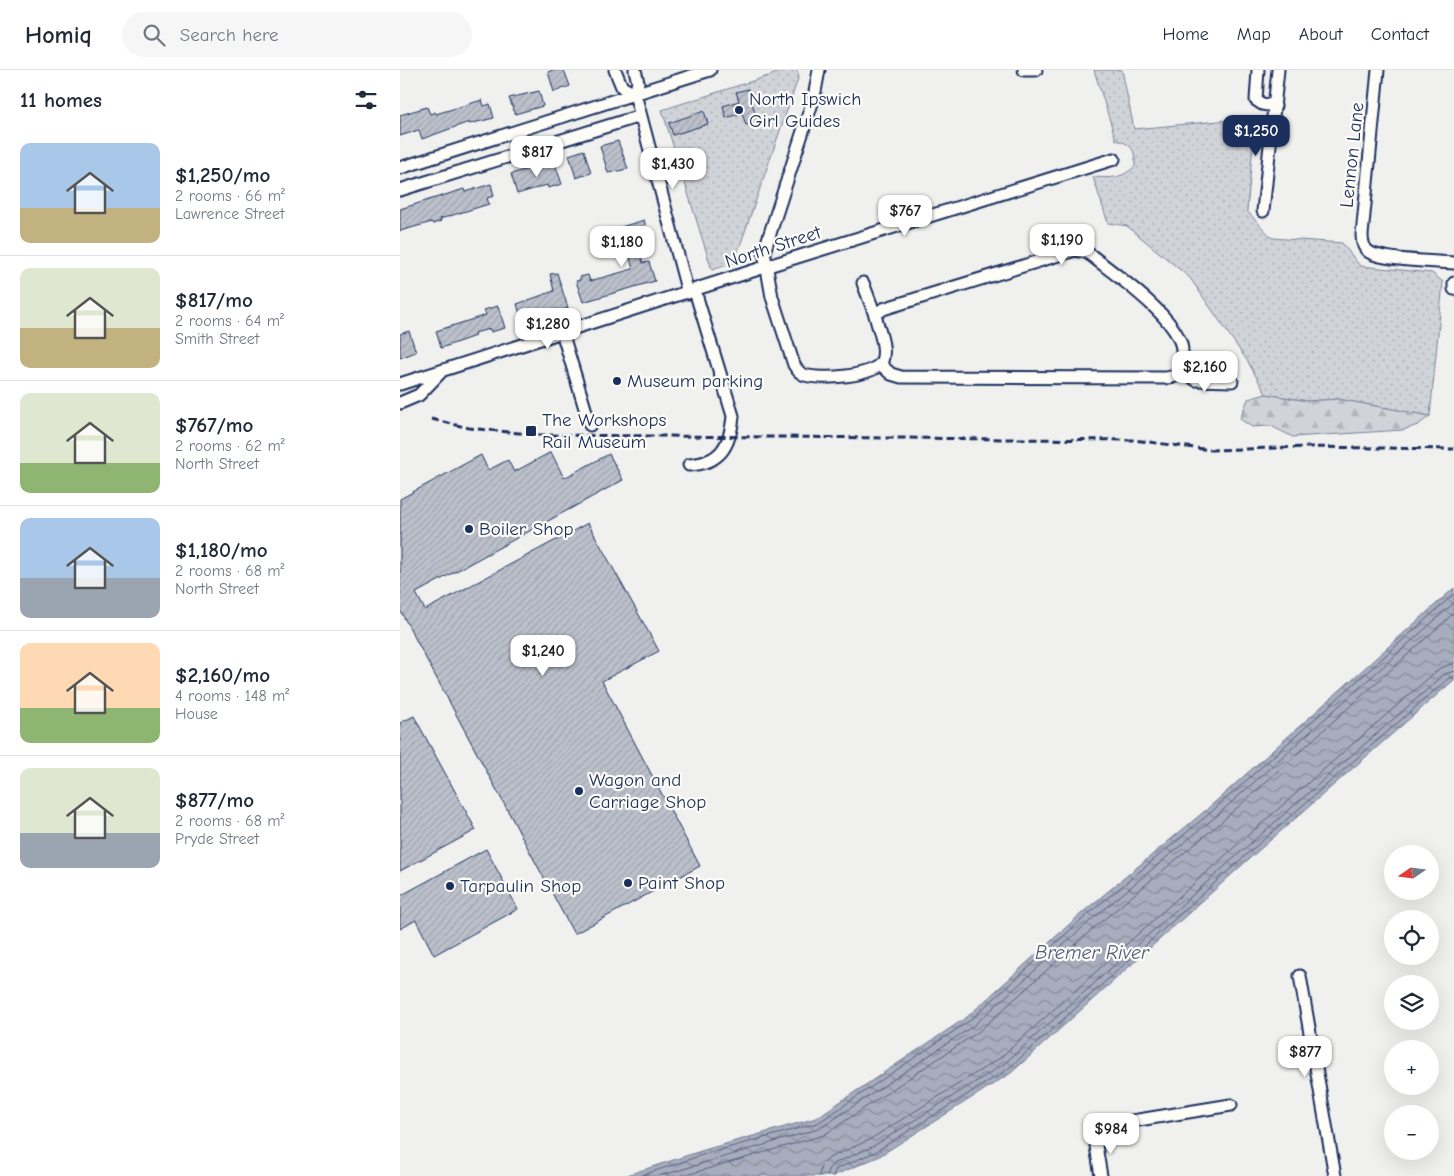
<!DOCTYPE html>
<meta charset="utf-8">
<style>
:root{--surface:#fff;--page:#f6f6f7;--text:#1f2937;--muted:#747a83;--line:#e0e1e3;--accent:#1b2f5e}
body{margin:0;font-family:"Comic Neue",sans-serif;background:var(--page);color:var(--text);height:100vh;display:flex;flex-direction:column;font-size:19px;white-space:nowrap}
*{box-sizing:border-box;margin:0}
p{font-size:16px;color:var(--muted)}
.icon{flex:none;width:28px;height:28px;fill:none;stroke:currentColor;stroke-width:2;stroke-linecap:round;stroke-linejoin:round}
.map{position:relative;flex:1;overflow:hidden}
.details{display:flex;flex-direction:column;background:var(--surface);width:400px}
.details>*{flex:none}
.needle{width:32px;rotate:256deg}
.fabs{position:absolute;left:984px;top:775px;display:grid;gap:10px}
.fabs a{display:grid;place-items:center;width:55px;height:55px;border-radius:50%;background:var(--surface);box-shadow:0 5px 20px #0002;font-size:25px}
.price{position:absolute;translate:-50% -42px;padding:0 11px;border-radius:10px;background:#fff;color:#222;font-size:16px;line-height:32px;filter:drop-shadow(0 1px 2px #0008)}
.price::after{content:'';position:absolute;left:50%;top:30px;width:15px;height:11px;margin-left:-8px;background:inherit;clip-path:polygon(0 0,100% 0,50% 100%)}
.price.on{background:var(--accent);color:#fff}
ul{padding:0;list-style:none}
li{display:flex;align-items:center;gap:15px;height:125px;padding:0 20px}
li+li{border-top:1px solid var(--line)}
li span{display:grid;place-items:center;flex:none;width:140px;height:100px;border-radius:10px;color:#555}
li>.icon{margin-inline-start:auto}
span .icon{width:60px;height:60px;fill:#fffc;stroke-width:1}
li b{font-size:21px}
h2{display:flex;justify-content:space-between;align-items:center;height:60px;padding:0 20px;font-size:21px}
header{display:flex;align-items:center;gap:30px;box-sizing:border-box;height:70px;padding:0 25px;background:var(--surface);border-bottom:1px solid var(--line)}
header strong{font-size:24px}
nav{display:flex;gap:28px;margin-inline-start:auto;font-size:18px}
.search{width:350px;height:45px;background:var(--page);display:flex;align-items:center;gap:12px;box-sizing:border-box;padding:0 18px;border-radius:28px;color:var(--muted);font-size:19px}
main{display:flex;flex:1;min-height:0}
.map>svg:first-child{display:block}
.grass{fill:url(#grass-dots);stroke:#76819b}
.forest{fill:url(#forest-firs);stroke:#76819b}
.water{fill:url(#water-waves);stroke:#6f7b97}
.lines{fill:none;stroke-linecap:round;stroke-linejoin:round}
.shore{stroke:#536184;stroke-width:1}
.building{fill:url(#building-hatch);stroke:#1b2f5e}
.minor-casing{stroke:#1b2f5e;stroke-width:15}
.minor{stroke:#fdfcf7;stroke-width:11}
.rail{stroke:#1b2f5e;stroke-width:3;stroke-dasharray:8 4;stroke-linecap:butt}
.poi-dot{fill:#1b2f5e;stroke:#fdfcf7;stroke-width:2}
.labels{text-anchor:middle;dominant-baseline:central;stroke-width:4.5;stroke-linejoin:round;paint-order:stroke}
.poi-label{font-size:19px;fill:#1b2f5e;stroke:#fdfcf7;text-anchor:start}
.street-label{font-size:19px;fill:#1b2f5e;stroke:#fdfcf7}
.water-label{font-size:20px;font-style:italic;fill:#4c5b7f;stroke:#fdfcf7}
</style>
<header>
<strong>Homiq</strong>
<div class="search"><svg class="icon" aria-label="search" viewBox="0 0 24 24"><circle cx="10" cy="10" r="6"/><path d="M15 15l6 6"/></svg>Search here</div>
<nav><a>Home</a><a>Map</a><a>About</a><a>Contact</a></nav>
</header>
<main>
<section class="details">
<h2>11 homes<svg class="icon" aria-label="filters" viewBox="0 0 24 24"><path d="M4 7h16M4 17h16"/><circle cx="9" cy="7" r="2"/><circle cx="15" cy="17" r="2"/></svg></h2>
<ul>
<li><span style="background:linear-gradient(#a9c7e8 65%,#c2b280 0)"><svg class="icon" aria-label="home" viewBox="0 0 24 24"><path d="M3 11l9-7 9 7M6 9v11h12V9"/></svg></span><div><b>$1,250/mo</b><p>2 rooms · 66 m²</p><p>Lawrence Street</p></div></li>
<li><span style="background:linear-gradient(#dfe7d0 60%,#c2b280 0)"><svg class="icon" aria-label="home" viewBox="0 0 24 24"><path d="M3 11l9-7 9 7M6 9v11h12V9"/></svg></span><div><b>$817/mo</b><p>2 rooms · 64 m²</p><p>Smith Street</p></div></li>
<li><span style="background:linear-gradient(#dfe7d0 70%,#8fb573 0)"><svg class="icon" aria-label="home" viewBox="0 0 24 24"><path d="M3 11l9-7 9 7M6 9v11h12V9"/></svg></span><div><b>$767/mo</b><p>2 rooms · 62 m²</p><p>North Street</p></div></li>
<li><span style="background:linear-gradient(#a9c7e8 60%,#9aa5b1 0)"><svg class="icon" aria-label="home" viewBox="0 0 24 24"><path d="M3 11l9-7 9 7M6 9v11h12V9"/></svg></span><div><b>$1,180/mo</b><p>2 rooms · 68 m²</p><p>North Street</p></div></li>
<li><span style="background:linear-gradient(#ffd9b3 65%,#8fb573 0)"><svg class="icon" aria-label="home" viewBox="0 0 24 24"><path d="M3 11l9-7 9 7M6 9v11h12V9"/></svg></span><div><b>$2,160/mo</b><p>4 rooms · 148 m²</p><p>House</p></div></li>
<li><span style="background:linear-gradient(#dfe7d0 65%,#9aa5b1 0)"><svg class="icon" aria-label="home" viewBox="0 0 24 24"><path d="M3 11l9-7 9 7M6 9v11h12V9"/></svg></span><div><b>$877/mo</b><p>2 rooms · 68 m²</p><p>Pryde Street</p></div></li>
</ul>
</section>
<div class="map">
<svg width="1054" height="1106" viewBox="0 0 1054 1106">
<defs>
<pattern id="grass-dots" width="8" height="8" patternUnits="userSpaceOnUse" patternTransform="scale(1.25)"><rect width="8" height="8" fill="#d0d3d8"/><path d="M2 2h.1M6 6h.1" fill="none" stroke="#b2b5bc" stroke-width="1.8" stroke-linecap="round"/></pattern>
<pattern id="forest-firs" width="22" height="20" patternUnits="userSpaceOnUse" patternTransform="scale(1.25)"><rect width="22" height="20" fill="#d0d3d8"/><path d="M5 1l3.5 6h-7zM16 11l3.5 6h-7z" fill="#b2b5bc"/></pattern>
<pattern id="water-waves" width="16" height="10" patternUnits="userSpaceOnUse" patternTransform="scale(1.25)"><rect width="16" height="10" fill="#a7adbd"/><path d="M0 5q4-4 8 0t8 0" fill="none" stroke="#878d9d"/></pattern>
<pattern id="building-hatch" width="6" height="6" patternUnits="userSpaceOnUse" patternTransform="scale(1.25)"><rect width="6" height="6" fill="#bbc0ca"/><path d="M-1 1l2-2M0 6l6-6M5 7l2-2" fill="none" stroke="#a0a5b0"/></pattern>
</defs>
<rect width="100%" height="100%" fill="#f0f0ee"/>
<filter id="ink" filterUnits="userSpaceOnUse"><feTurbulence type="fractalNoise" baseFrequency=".02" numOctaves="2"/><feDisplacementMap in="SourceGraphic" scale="10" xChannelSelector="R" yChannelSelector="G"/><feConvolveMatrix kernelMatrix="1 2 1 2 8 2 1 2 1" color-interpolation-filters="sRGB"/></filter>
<g filter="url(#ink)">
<!-- grass -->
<path class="grass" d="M387,0h10l2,6 -65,187 -22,7 -50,-160z
M694,0h28l12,59 106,-10 15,2 -8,90 25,27 70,5 18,23 72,7 11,9 -13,134 -92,-17 -31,2 -41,-7 -18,-32 -58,-84 -63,-52 -19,-3 -15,-46c18,1 29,2 42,-11 1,-15 -3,-22 -19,-26z"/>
<!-- forest -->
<path class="forest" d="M866,324l41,7 31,-2 92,17 -12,9 -15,5 -110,7 -22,-11 -19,1 -12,-8 8,-20z"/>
<!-- water -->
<path class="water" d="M1054,518v92l-204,178 -239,215 -133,84 -45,19h-209l80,-26 112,-32 151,-101 116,-105 123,-102z"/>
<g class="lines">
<!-- shore -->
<path class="shore" d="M240,1106l65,-22 113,-31 151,-102 118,-106 122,-101 245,-220
M260,1106l161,-48 152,-102 118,-106 123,-102 240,-215
M283,1106l141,-41 154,-103 118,-106 123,-102 235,-211
M419,1106l2,-10 8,-8 40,-18 131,-82 238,-214 202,-176 14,-5
M427,1106l1,-6 5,-6 39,-17 132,-83 239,-214 202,-176 9,-3
M433,1106l3,-7 39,-17 133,-83 239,-215 202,-176 5,-1"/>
</g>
<!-- building -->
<path class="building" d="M153,0h11l6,16 -16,6 -6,-20z
M348,19l10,33 -12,3 -4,-12 -16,5 -3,-12 16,-5 -3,-9z
M139,21l4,15 -28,8 -6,-16z
M82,30l2,6 6,-2 4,14 -25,6v-2l-47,17 -3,-9 -19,6v-21l27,-8 3,7 5,-2 1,2z
M304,41l4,13 -35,11 -4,-12z
M218,71l10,28 -20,4 -8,-27z
M184,80l7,23 -15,5 -7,-23z
M154,91l8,23 -14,4 -1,-3 -30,9 -6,-20z
M91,114l3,12 -7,2 2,6 -49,15 1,2 -8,3 -1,-2 -32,9v-22l64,-20 1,3z
M244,150l6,22 -12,4 5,17 6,-1 6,19 -72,21 -7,-21 4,-1v-3l8,-2 2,6 43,-12 -12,-42z
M157,203l11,35 -10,3 -1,-2 -35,12 -5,-17 37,-13 -4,-17z
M98,236l7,22 -14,4 -1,-3 -16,4 1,3 -34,12 -5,-17 50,-16 -2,-5z
M9,261l7,21 -16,6v-24z
M151,382l13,26 45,-24 14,26 -207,113 9,17 163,-87 71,128 -57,30 98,185 -126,68 -174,-324v-111l81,-44 7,15 20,-10 6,12z
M14,646l62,114 -76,41v-148z
M86,779l32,60 -84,46 -18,-35 -16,9v-33z"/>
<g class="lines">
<defs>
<path id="minor" d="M215,0l7,17 13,7
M235,0l3,12 -3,12 53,199
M419,0l-5,27 -50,155 8,45 22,68c3,5 6,9 11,10 15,5 70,2 77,-14 5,-14 -4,-32 -7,-46l8,-6 192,-59 11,2 6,4c24,19 80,58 89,88 3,10 0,21 0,31l-15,3 -265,-1 -10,-3 -11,-10
M624,0h12
M858,0l-2,30 6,4 13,2
M978,0l-16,165c0,7 1,13 7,17 14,9 66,9 85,11
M0,98l310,-98
M0,120l240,-74
M863,141l15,-141
M463,213l12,32
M1054,213v6
M162,262l28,93
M781,305l6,-1 9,6 36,1
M0,314l365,-117 349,-108
M0,333l19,-8 21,-22
M289,395c31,-2 41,-18 44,-49l-38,-125
M900,906l35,200
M701,1106l-5,-30 8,-17 16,-6 111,-18"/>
</defs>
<!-- minor casing -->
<use href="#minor" class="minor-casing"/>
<!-- minor -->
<use href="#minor" class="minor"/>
<!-- rail -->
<path class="rail" d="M31,349l38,9 69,7 595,5 78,10 95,-3 148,2"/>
</g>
</g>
<!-- markers -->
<g class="poi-dot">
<circle cx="339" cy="40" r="5"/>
<circle cx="217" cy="311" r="5"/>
<rect x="125" y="355" width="12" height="12" rx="2.5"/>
<circle cx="69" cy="459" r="5"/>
<circle cx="179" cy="721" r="5"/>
<circle cx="228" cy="813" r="5"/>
<circle cx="50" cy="816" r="5"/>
</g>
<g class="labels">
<!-- poi labels -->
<g class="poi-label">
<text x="349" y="29">North Ipswich<tspan x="349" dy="22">Girl Guides</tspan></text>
<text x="227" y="311">Museum parking</text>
<text x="142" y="350">The Workshops<tspan x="142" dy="22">Rail Museum</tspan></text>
<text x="79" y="459">Boiler Shop</text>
<text x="189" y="710">Wagon and<tspan x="189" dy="22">Carriage Shop</tspan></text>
<text x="238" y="813">Paint Shop</text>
<text x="60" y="816">Tarpaulin Shop</text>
</g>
<!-- street labels -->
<g class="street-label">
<text transform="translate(952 85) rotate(-84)">Lennon Lane</text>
<text transform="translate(373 177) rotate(-18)">North Street</text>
</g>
<!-- water labels -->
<g class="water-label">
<text x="692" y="882">Bremer River</text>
</g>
</g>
</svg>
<div class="fabs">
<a><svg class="needle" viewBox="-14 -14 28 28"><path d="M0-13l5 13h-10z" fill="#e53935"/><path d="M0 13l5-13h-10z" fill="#747a83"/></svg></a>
<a><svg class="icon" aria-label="locate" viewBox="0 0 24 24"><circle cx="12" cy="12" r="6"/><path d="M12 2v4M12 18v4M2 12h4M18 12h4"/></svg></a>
<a><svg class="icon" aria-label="layers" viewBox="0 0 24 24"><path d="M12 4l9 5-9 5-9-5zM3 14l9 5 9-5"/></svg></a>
<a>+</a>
<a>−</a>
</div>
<b class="price on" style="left:856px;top:87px">$1,250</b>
<b class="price" style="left:137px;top:108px">$817</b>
<b class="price" style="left:273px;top:120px">$1,430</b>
<b class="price" style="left:505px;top:167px">$767</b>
<b class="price" style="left:662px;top:196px">$1,190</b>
<b class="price" style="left:222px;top:198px">$1,180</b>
<b class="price" style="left:148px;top:280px">$1,280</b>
<b class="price" style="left:805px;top:323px">$2,160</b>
<b class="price" style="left:143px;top:607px">$1,240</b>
<b class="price" style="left:905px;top:1008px">$877</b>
<b class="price" style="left:711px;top:1085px">$984</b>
</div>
</main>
